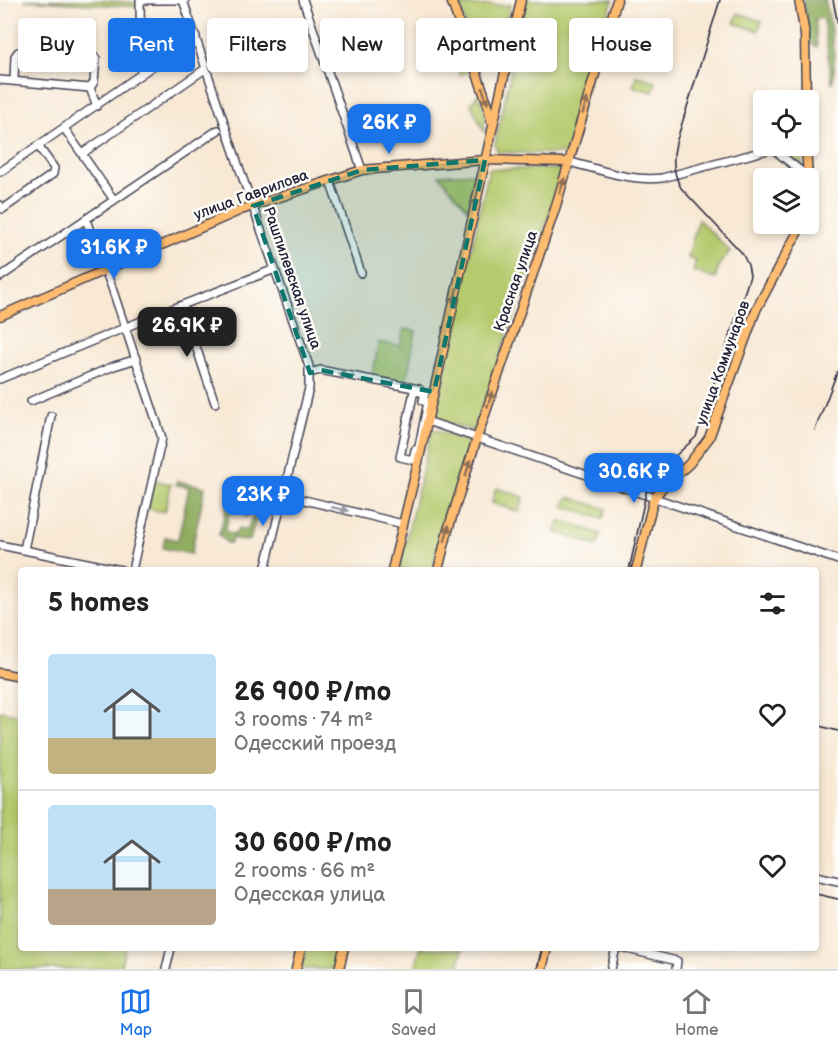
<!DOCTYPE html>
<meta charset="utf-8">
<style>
:root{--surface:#fff;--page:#f6f6f6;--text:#222;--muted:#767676;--line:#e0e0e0;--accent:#1a73e8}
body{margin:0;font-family:"Balsamiq Sans",sans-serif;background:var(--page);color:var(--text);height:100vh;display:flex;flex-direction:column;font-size:22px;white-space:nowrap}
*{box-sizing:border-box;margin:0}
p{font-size:20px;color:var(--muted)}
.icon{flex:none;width:33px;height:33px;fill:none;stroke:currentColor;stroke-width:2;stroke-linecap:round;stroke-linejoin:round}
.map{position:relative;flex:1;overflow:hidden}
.panel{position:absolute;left:18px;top:567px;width:801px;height:384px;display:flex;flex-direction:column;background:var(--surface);border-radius:6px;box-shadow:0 3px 9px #0003}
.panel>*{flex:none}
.top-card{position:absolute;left:18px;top:18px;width:802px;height:54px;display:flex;gap:12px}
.controls{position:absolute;left:753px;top:90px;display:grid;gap:12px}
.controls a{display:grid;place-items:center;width:66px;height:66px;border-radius:6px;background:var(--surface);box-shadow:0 3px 9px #0003;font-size:30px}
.price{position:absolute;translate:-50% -51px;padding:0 14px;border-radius:12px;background:var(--accent);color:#fff;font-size:20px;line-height:39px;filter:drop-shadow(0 2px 3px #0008)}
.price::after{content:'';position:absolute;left:50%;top:36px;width:18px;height:14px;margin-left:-9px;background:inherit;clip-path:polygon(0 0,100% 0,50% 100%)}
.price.current{background:#222;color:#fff}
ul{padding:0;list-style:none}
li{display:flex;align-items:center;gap:18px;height:150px;padding:0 30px}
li+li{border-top:2px solid var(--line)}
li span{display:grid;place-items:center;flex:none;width:168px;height:120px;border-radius:6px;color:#555}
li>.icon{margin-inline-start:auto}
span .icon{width:72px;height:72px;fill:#fffc;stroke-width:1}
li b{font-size:26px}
h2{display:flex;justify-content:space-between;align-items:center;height:72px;padding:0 30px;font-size:26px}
.tag{padding:0 21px;border-radius:6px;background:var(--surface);box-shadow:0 3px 9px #0003;font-size:21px;line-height:54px}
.tag.current{background:var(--accent);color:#fff}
.tab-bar{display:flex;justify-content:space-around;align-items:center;height:84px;border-top:2px solid var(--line);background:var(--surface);font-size:16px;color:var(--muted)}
.tab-bar a{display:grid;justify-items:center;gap:3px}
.tab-bar .current{color:var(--accent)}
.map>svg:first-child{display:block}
.green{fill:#b5c96d;stroke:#6c7654;stroke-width:1.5}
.forest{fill:#90ad60;stroke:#59684e;stroke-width:1.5}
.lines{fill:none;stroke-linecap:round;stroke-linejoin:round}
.minor-casing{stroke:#424052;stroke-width:10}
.major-casing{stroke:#424052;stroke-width:11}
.minor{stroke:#fff;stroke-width:7}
.major{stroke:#febc70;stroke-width:8}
.tram{stroke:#22223b;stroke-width:1.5}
.rail{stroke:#22223b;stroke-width:1.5}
.oneway{fill:#906f56}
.oneway2{fill:#9c9ca7}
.marked{fill:#0f766e;fill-opacity:0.2;stroke:#0f766e;stroke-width:4.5;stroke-dasharray:12 8;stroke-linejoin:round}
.labels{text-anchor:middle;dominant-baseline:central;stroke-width:5;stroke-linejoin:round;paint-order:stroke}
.street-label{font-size:15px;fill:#22223b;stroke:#fdfcf7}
</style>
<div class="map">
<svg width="838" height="969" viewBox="0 0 838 969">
<rect width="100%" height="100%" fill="#fdfcf7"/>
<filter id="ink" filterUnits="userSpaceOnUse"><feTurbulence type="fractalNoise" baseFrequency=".0167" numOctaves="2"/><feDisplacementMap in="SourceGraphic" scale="12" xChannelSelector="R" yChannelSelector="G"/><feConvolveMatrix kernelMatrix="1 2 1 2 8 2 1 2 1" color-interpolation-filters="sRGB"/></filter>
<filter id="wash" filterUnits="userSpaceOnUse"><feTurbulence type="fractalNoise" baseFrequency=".008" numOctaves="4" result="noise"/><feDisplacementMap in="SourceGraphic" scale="24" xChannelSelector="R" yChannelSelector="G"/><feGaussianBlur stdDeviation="1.35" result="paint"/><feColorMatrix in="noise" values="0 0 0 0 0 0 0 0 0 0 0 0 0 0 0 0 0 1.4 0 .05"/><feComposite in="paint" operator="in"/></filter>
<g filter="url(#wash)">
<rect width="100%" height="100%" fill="#f8e8d4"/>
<!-- green -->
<path class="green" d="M24,0h72l43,3v4z
M526,0h87l-46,154 -69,-2 -3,-7z
M510,5l-11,55 -21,1 -18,-55z
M738,13l24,8 -4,10 -24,-8z
M452,27l16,45 -8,3 -16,-45z
M636,76l20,5 -3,11 -20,-5z
M478,94l7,18 -1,20 -13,-28z
M792,146h9l1,21 -25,-18z
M489,169h76l-91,262 -40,-12z
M475,173l-7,36 -29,-34z
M698,219l32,32 -11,14 -4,14 -22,-8 3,-10 -8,-3z
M404,329l12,2 -10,51 -34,-6 7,-34 21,4z
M432,429l39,13 -28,87 -10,41h-34z
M154,480l17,4 -6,28 -17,-3z
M496,488l28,9 -5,15 -27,-9z
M569,497l37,12 -3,10 -40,-13z
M560,520l41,14 -4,12 -42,-14z
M0,711l21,4v233h104l-5,21h-120z
M306,948h33l-5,21h-33z
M420,948l43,1 -5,20h-43z"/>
<!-- forest -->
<path class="forest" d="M803,0h22c5,20 13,67 7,83l-9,-65 -8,1 2,28 -8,-4 -1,-17z
M177,481l28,6 -14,67 -28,-6 2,-11 13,3 11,-53 -13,-2z
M231,491l15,10 7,1 -6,10 2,3 -4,2 -2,-4 -13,-1 -5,19 9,4 5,-7 8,2 5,-13 4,2 -6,21 -6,1 -12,-3 -1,5h-4l-8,-8z"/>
</g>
<g filter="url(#ink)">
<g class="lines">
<defs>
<path id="minor" d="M140,0l1,73
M143,0h42
M183,0l58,173 68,193v22l-44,182
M303,0l59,170
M0,80l90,8 7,18
M14,81l1,-25 3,-4 75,3 3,3 -2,24 -4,6
M64,128l50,72
M772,148l35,28
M83,153l122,-84
M569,162c31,7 60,20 93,16l121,-32
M0,172l196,-136
M330,181l31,92
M0,205l3,4 50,-35 1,-6 -16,-22
M86,220l25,65 51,153 -30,132
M0,277l218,-147
M182,305l33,98
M310,373l10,-3 99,19
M0,379l146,-60 129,-50
M414,391l11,2 -2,8 5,1 -10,49 -3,-1 -2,10 -13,-3z
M31,401l83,-35 23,-7
M427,421l411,139
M284,495l119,29
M0,545l121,25
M24,550l27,-134
M816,876l22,5
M623,948l54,13 -1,8
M166,969l5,-21
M611,969l5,-21"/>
<path id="major" d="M451,0l37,105 3,15
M799,0l6,35 1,65
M806,146l2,32
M808,193v6
M0,316l241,-106 121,-40 123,-10 84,2
M392,570l26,-107 103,-463
M438,570l10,-40 29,-92 78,-229 62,-209
M636,570l18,-72 8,-10 27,-24 20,-26 47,-128 46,-86
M0,673l21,4
M296,969l5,-21
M339,969l5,-21
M542,969l5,-21"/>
</defs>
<!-- minor casing -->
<use href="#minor" class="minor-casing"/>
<!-- major casing -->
<use href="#major" class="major-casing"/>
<!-- minor -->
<use href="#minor" class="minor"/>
<!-- major -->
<use href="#major" class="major"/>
<!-- tram -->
<path class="tram" d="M629,570l20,-90 47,-43 54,-161 -2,-11 -6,-12 -61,-65c-8,-14 -9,-29 -5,-45l44,-143
M537,969l5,-21"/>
<!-- rail -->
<path class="rail" d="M833,0l5,25
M815,430l23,-60
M816,725l22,6
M816,894l22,5"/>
</g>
<!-- one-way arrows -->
<defs><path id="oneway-solid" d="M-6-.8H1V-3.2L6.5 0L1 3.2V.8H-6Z" transform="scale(1.5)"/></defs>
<g class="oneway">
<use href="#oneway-solid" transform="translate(485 96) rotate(72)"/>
<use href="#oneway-solid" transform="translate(585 106) rotate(-73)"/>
<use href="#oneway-solid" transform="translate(562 186) rotate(-73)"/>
<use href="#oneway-solid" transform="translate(476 199) rotate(103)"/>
<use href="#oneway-solid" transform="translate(455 296) rotate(103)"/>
<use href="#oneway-solid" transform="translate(490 399) rotate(-71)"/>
<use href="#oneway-solid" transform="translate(468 468) rotate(-72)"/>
<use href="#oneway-solid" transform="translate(447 533) rotate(-75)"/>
</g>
<g class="oneway2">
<use href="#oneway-solid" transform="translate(346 375) rotate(-169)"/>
<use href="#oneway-solid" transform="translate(340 509) rotate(13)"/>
</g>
</g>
<!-- marked area -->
<path class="marked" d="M485,160l-51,232 -114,-22 -10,3 -57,-167 109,-36z"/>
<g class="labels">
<!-- street labels -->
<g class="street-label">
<text transform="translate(251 195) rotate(-20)">улица Гаврилова</text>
<text transform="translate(292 278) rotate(71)">Рашпилевская улица</text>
<text transform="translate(516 281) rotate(-71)">Красная улица</text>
<text transform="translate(723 363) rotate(-70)">улица Коммунаров</text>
</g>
</g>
</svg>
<div class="controls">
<a><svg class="icon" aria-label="locate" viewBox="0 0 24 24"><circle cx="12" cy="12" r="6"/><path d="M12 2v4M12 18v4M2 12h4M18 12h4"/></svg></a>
<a><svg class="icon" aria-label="layers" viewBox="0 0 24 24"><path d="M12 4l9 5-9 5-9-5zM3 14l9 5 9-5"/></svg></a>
</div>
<b class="price" style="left:389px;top:155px">26K ₽</b>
<b class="price" style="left:114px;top:280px">31.6K ₽</b>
<b class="price current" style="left:187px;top:358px">26.9K ₽</b>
<b class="price" style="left:634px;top:504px">30.6K ₽</b>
<b class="price" style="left:263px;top:527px">23K ₽</b>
<div class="top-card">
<a class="tag">Buy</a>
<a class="tag current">Rent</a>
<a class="tag">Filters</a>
<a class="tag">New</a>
<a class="tag">Apartment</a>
<a class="tag">House</a>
</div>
<section class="panel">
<h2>5 homes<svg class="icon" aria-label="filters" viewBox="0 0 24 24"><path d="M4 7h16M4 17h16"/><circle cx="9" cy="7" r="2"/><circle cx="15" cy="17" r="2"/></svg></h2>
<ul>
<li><span style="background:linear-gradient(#bfe0f5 70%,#c2b280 0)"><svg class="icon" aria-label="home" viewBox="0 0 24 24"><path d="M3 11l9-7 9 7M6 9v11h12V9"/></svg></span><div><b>26 900 ₽/mo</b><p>3 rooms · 74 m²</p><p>Одесский проезд</p></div><svg class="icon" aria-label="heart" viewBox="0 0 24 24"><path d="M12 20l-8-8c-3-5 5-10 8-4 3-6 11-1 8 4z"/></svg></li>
<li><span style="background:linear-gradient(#bfe0f5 70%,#b9a48a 0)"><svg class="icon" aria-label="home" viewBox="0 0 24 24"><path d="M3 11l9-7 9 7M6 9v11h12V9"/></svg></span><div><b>30 600 ₽/mo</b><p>2 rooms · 66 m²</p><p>Одесская улица</p></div><svg class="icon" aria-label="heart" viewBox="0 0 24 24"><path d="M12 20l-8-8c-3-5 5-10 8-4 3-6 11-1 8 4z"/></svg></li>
</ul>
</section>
</div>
<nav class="tab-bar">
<a class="current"><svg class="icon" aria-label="map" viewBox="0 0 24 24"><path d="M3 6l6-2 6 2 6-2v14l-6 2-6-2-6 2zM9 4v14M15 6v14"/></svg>Map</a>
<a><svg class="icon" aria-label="saved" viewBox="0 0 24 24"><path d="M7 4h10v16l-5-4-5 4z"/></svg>Saved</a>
<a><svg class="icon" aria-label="home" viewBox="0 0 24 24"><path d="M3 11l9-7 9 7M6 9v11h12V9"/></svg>Home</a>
</nav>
